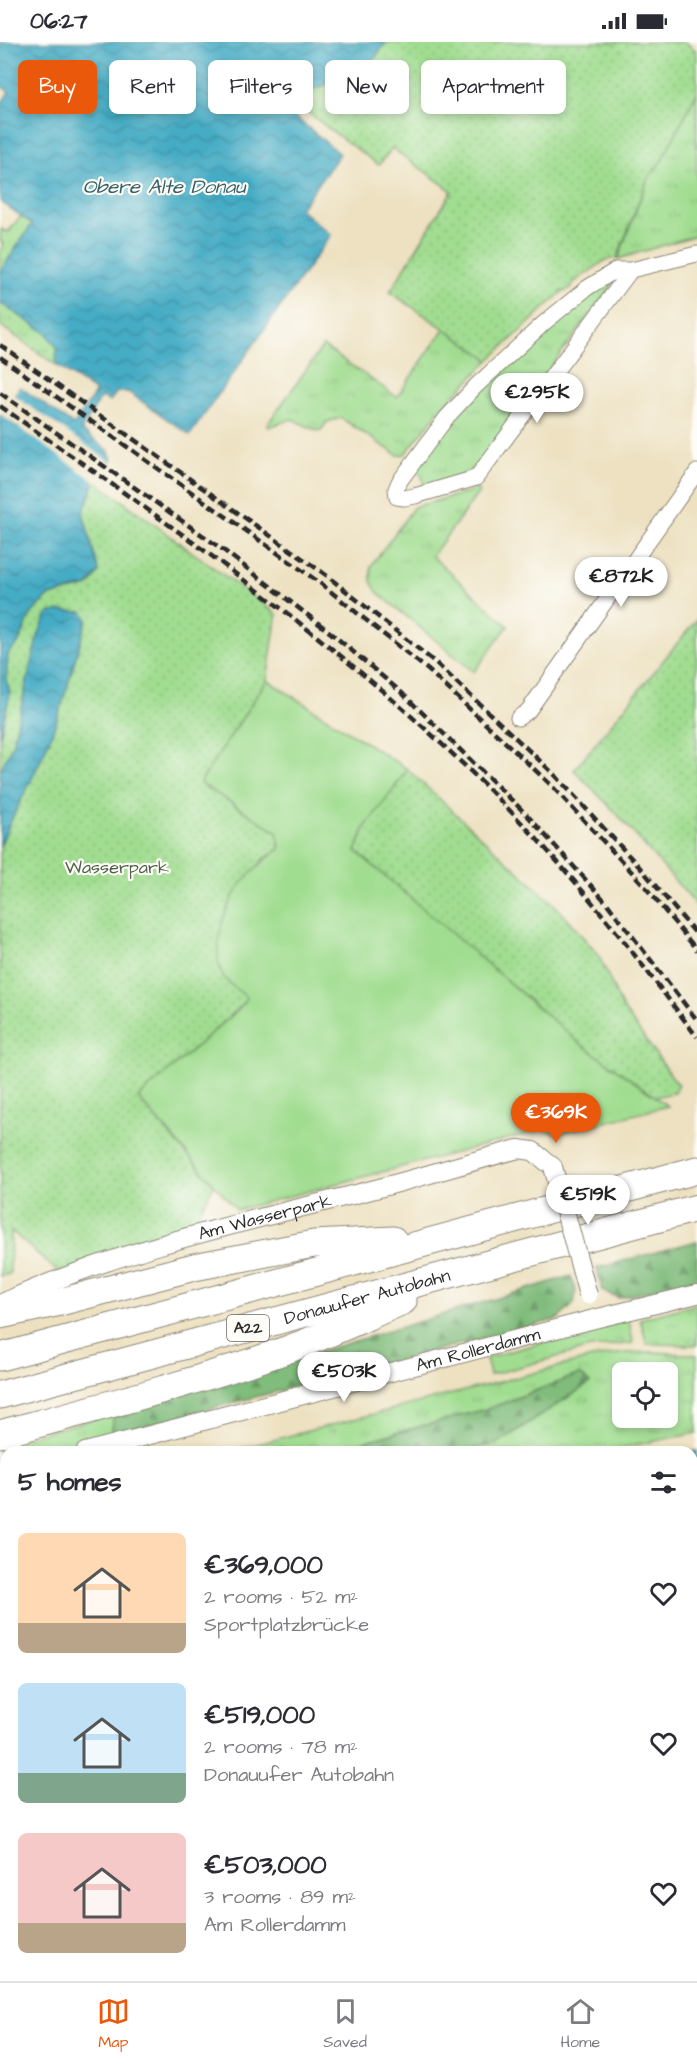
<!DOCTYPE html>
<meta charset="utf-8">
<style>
:root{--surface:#fff;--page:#f7f7f7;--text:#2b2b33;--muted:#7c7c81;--line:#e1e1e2;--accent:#ea580c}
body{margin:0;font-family:"Architects Daughter",sans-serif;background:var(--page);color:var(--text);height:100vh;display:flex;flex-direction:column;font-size:22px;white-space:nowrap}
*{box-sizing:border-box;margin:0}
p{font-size:20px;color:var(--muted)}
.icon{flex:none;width:33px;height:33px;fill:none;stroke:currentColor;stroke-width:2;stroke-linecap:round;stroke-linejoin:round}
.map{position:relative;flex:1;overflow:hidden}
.details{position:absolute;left:0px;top:1404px;width:698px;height:536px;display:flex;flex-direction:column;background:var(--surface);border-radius:18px 18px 0 0;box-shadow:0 3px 9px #0003}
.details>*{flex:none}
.hud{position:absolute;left:18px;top:18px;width:662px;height:54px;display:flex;gap:12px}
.fabs{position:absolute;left:612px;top:1320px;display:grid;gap:12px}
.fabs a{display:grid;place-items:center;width:66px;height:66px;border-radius:9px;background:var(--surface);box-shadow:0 3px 9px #0003;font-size:30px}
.price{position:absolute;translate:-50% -51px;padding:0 14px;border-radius:21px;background:#fff;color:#222;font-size:20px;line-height:39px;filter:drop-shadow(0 2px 3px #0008)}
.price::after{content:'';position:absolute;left:50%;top:36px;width:18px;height:14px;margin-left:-9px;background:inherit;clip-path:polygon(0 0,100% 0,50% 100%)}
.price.on{background:var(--accent);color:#fff}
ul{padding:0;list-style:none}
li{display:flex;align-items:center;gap:18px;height:150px;padding:0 18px}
li span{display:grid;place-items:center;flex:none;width:168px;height:120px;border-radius:9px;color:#555}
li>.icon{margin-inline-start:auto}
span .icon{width:72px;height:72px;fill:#fffc;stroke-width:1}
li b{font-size:26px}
h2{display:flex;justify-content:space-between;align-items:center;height:72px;padding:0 18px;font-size:26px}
.chip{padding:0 21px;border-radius:9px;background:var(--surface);box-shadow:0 3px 9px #0003;font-size:21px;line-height:54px}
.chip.on{background:var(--accent);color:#fff}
.status{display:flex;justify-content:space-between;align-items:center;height:42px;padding:0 30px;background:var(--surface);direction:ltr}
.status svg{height:16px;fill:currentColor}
.tabs{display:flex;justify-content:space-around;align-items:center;height:84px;border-top:2px solid var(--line);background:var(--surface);font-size:16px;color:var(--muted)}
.tabs a{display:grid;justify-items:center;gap:3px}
.tabs .on{color:var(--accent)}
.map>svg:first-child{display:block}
.grass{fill:url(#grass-tufts);stroke:#66845e;stroke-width:1.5;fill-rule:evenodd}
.forest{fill:url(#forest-firs);stroke:#567453;stroke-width:1.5}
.park{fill:url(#park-dots);stroke:#66845e;stroke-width:1.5}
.pitch{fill:#a1dd91;stroke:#66845e;stroke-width:1.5}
.water{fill:url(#water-waves);stroke:#386c78;stroke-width:1.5}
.pier{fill:#ede1c1}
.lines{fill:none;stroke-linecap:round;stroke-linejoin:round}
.ferry{stroke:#355f69;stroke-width:1.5;stroke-dasharray:8 6;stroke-linecap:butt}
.minor-casing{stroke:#8c8676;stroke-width:17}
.tertiary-casing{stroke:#8c8676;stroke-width:20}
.motorway-casing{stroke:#8c8676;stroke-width:29}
.minor{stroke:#fff;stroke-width:15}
.tertiary{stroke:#fff;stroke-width:18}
.motorway{stroke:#fff;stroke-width:27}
.rail{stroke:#2b2b2b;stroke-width:4.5;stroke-dasharray:9 4.5;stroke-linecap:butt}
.tertiary-bridge-casing{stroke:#8c8676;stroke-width:20;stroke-linecap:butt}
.tertiary-bridge{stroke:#fff;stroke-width:18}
.labels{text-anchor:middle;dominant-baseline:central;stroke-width:4.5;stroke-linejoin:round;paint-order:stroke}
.shield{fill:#fdfcf7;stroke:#6a6a68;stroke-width:1.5}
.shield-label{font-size:16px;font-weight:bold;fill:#2b2b2b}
.park-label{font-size:18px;fill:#4e604a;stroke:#fdfcf7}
.street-label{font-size:18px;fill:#2b2b2b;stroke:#fdfcf7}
.water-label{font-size:20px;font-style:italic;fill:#355f69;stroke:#fdfcf7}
</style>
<div class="status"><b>06:27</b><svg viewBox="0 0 49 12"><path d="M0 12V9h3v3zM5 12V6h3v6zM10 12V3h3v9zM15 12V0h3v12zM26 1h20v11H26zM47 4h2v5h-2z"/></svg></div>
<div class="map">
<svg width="697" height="1939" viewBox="0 0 697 1939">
<defs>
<pattern id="grass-tufts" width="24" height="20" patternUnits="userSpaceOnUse" patternTransform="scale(1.5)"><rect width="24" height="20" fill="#a1dd91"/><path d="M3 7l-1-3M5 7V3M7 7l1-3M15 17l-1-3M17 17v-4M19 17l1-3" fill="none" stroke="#8bbe7d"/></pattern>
<pattern id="forest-firs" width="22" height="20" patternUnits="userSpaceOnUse" patternTransform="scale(1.5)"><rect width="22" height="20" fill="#80bc7b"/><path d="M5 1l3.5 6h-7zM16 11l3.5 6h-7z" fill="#699965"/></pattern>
<pattern id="park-dots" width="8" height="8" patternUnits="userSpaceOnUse" patternTransform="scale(1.5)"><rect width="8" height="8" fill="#a1dd91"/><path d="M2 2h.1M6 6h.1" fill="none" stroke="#8bbe7d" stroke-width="1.8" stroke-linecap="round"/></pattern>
<pattern id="water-waves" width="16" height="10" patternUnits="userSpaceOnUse" patternTransform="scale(1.5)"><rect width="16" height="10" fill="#45acc5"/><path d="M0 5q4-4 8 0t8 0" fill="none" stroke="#3a8ca0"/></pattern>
</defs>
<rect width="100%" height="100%" fill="#fdfcf7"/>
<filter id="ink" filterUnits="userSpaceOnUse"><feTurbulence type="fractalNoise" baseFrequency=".0167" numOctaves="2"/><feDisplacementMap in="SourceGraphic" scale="12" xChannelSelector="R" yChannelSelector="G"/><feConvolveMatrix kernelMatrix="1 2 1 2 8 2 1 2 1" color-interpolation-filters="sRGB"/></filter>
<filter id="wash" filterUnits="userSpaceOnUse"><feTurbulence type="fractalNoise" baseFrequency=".008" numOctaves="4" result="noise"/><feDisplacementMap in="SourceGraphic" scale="24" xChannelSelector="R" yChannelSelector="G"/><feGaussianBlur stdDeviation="1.35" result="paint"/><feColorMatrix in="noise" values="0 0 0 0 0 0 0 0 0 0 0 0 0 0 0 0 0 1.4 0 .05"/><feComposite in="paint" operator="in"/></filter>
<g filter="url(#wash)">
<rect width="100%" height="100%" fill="#ede1c1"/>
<!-- grass -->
<path class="grass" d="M697,50v143l-79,24 30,-81 14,-18z
M21,174l11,8 -32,48v-21l3,-7 -3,-3 1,-12 7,3z
M606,239l7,3 -139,185 -16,9 -34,8 -2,-10 -7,-8 34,-47 93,-87z
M0,261l45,29 12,15 -1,18 -56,-40z
M444,287l42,28 2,4 -47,48 -36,45 -8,1 -56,-37 -14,4 -6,8 -4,1 -25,-12 -23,8 -2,-2 56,-79 74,51z
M476,446l3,4 -47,64 76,70 -34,46 -97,-80 -6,-11v-15l43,-59 54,-15z
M697,1262v41l-50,-1 -7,-25z
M629,1277l4,24 -43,5 -100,27 -4,-17z
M653,1310l44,3v78l-98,19h-141l40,-9 92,-60 -11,-9 -89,34 -165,44h-99l366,-94 32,-5zM622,1330h46v46h-46z
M113,1372l-1,20 -66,18h-40v11l-6,2v-21z
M6,1484v63l-6,2v-62z"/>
<!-- forest -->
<path class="forest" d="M697,1199v38l-78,19 -17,-7 -5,-23z
M571,1234l5,15 -2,13 -16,15 -446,115 1,-20z
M580,1332l10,9 -92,60 -40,9h-133l165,-44z"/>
<!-- park -->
<path class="park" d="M386,0h299l12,9v41l-35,68 -14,18 -31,80 -11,2 -33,23v3l-7,5h-3l-75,70 -2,-4 -96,-65 62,-101 -60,-43 -13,17 -46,-33 -63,-49 7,-7 20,16c35,-6 70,-20 89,-50z
M95,439l182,133 -10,66 -67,103 77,49 3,17 -18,11 -44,101 5,15 24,22 -9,11 -100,89 76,87 -29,53 -122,38 -52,-45 -1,43 -10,2v-429c11,-31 28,-58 41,-88 20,-42 32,-95 46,-140l-5,-7h-31l-14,27 -25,107 -12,25v-34l10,-44 -4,-13 2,-26 11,-12 12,-28 18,-18 40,-10 10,-14 -16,-59z
M697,577v287l-81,-93 -42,-43z
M406,726l152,140 41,48 23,51 56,78 -2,7 -20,5 -78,-55 -222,-191 9,-24 40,-53z
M697,1819v120h-531l22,-5h504v-114z"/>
<!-- pitch -->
<path class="pitch" d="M267,638l139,88 -1,5 -40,54 -9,24 222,191 90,64 -110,28 -16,-4 -305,80 -99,-112 100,-88 9,-12c-7,-7 -19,-14 -24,-22 -5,-8 -5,-18 -5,-27 3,-45 25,-76 62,-100l-3,-17 -77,-49z"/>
<!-- water -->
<path class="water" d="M0,0h386l-10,15 -29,20 -33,12 -17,3 -18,-6v-8l-2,-2 -4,2 -9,13 76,63 -40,55 31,26 -141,200 -62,-43h-11l-8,10 -7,-6 -21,34 27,20 4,9 -17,22 -12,32 16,59 -11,14 -39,10 -18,18 -12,28 -11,12 -2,26 4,13 -10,44v-321l20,-29 54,38 22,-33 -40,-27 1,-18 -12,-15 -45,-29v-31l32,-48 -32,-23v-96l9,-13 -9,-7z
M60,569l23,1 4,7c-14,45 -26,98 -46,140 -13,30 -30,57 -41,88v-76l12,-25 25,-107 8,-21 6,-6z
M697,1409v410l-5,1v-410z
M6,1575v359h182l-22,5h-166v-362z"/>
<!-- pier -->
<path class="pier" d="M12,352l100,69 -15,20 -97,-69v-3z"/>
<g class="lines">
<!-- ferry -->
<path class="ferry" d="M0,1581l6,-4
M692,1651l5,-1"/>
</g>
</g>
<g filter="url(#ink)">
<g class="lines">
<defs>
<path id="minor" d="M631,228l-155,208 -61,18 -11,2 -7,-1 -1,-8 3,-7 48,-65 29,-31 68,-63 43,-35 29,-18h15l66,-16
M518,676l10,-7 169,-239"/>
<g id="tertiary">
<path id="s1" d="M0,1262c114,-53 239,-81 360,-111 53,-13 106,-30 158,-44l15,2 20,16"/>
<path id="s2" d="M85,1410l509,-133 103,-25"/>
<path d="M0,1434l6,-2"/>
</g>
<g id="motorway">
<path d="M0,1273l60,-13 134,-35 120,-23 79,-4"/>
<path d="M0,1315l697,-187"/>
<path id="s3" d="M0,1353l697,-187"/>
<path d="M0,1392c97,-26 194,-51 289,-85 39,-14 76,-32 114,-48"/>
</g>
</defs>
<!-- minor casing -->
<use href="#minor" class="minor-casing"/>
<!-- tertiary casing -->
<use href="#tertiary" class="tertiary-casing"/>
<!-- motorway casing -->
<use href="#motorway" class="motorway-casing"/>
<!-- minor -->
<use href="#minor" class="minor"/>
<!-- tertiary -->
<use href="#tertiary" class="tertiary"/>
<!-- motorway -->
<use href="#motorway" class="motorway"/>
<!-- rail -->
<path class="rail" d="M0,303l326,230 110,88 120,113 88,96 53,63
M0,315l320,226 108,87 122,114 92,99 55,67
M0,351l222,156 109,84 71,60 124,121 80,88 91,118
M0,364c181,126 363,251 516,411 66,68 124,144 181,220"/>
<defs>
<path id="tertiary-bridge" d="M553,1125l35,128"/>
</defs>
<!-- tertiary-bridge casing -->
<use href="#tertiary-bridge" class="tertiary-bridge-casing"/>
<!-- tertiary-bridge -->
<use href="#tertiary-bridge" class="tertiary-bridge"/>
</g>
</g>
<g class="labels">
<!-- shield labels -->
<rect class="shield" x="227" y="1273" width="42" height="26" rx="4.5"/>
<g class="shield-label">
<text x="248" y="1286">A22</text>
</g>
<!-- park labels -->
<g class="park-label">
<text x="117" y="825">Wasserpark</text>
</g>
<!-- street labels -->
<g class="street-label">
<text stroke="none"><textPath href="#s1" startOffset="279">Am Wasserpark</textPath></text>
<text stroke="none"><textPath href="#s3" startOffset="380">Donauufer Autobahn</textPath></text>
<text stroke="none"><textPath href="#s2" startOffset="406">Am Rollerdamm</textPath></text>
</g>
<!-- water labels -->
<g class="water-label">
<text x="164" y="145">Obere Alte Donau</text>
</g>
</g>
</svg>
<div class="fabs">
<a><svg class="icon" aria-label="locate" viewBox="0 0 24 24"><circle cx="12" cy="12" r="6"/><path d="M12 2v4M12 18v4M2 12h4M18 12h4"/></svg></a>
</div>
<b class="price" style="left:537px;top:382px">€295K</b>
<b class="price" style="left:621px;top:566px">€872K</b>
<b class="price on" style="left:556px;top:1102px">€369K</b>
<b class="price" style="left:588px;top:1184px">€519K</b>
<b class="price" style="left:344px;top:1361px">€503K</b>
<div class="hud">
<a class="chip on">Buy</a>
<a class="chip">Rent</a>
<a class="chip">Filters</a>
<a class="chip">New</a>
<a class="chip">Apartment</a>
</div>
<section class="details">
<h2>5 homes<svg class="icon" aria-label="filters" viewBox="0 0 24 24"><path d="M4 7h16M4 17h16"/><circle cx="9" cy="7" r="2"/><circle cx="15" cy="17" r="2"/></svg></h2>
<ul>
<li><span style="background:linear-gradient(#ffd9b3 75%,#b9a48a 0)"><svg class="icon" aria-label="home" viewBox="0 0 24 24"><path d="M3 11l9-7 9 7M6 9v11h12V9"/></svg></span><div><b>€369,000</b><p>2 rooms · 52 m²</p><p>Sportplatzbrücke</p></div><svg class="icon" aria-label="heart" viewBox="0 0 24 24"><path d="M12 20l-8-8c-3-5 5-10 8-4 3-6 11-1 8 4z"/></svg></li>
<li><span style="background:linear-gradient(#bfe0f5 75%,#7fa58c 0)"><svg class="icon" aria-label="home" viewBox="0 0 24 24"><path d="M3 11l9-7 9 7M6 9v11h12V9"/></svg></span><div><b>€519,000</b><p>2 rooms · 78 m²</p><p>Donauufer Autobahn</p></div><svg class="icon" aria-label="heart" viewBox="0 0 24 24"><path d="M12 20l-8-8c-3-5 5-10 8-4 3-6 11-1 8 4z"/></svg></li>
<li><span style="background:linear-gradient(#f6c9c9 75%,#b9a48a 0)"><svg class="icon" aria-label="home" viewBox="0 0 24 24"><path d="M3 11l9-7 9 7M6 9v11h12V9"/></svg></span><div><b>€503,000</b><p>3 rooms · 89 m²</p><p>Am Rollerdamm</p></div><svg class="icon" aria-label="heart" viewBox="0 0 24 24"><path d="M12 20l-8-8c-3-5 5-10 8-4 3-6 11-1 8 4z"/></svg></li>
</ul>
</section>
</div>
<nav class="tabs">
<a class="on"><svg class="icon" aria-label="map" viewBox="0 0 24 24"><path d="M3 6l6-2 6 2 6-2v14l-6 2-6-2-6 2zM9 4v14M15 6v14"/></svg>Map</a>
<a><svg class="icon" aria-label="saved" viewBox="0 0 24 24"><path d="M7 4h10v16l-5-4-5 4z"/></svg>Saved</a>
<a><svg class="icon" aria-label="home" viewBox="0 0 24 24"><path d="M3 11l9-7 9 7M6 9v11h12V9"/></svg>Home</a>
</nav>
